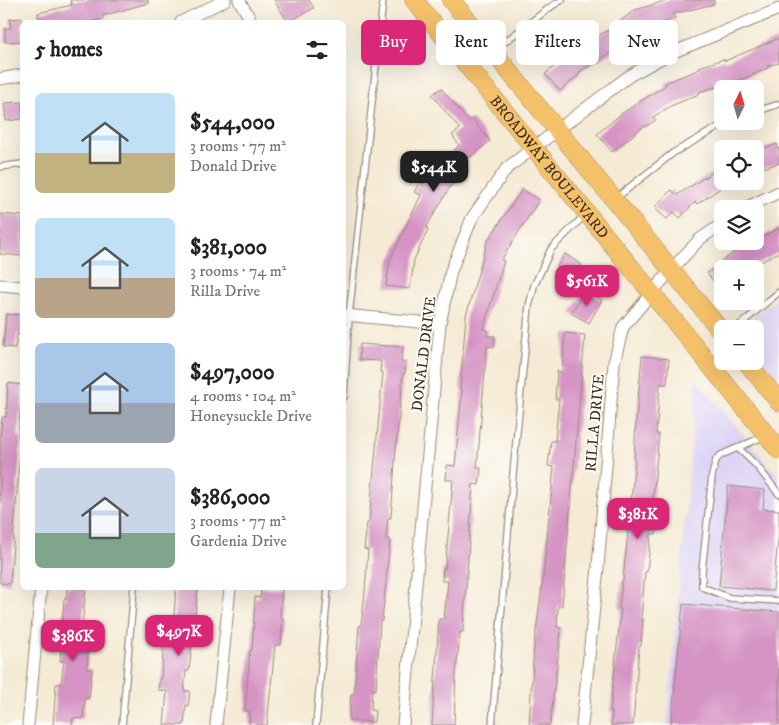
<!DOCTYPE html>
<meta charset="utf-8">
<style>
:root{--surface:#fff;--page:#f6f6f6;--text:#222;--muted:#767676;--accent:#db2777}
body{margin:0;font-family:"IM FELL DW Pica",serif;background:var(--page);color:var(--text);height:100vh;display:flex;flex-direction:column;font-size:19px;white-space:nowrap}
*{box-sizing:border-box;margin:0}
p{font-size:16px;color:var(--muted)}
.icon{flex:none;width:28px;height:28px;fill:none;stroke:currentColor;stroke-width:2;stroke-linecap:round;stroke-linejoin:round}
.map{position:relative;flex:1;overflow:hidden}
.sheet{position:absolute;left:20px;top:20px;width:326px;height:570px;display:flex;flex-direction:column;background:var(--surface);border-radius:8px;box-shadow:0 5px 20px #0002}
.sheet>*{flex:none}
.hud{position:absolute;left:361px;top:20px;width:342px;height:45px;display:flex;gap:10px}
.needle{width:32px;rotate:5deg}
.fabs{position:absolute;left:714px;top:80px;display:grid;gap:10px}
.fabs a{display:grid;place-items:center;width:50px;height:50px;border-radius:8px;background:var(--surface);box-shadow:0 5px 20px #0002;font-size:25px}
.price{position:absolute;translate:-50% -42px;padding:0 11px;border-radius:10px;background:var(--accent);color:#fff;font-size:16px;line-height:32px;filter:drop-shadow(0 1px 2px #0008)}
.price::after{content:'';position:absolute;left:50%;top:30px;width:15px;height:11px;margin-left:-8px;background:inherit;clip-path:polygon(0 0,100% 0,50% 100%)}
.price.on{background:#222;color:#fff}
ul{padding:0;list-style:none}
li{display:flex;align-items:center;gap:15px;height:125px;padding:0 15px}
li span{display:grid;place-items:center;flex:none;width:140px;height:100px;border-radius:8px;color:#555}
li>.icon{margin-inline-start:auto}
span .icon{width:60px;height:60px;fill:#fffc;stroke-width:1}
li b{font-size:21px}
h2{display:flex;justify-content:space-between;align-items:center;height:60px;padding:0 15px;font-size:21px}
.chip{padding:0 18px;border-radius:8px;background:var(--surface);box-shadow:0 5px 20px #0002;font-size:18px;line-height:45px}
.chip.on{background:var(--accent);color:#fff}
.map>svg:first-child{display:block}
.built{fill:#ded5f6}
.building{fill:#d694c5}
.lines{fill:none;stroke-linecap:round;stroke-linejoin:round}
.service-casing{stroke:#988a79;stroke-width:8}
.minor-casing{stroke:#988a79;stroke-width:13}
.primary-casing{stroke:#988a79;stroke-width:19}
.service{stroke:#fff;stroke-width:5.5}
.minor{stroke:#fff;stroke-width:11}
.primary{stroke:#f4c16a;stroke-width:18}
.labels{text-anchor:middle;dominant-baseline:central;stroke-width:4;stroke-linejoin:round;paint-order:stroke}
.street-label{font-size:15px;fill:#3b2a1e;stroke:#fdfcf7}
</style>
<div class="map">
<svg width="779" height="725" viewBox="0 0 779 725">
<rect width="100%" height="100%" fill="#fdfcf7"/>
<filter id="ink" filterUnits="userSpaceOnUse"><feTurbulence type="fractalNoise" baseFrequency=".02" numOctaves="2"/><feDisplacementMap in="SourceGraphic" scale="10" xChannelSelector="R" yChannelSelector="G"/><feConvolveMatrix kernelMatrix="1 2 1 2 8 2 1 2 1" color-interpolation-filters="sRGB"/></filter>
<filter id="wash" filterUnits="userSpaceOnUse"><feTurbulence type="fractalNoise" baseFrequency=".0096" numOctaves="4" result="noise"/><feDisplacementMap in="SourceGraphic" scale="20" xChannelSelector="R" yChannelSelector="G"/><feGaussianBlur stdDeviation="1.12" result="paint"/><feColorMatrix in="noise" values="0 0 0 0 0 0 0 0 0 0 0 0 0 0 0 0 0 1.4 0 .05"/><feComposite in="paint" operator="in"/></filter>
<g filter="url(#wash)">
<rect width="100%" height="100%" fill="#f5ead4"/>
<!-- built -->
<path class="built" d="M779,297v83l-24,-29v-22h-16z
M697,380l82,97v248h-112z"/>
<g id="blocks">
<!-- building -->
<path class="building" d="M70,0h78v3l-46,13 1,3 -12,3h-51l-2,-9 34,-8z
M274,0h35l5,8 -26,14z
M668,0h46v4l-41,10 2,5 -27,8 -28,20 -41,25 1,2 -20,17 -15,-17 28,-23 35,-21 27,-20z
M22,18v23l-17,1v-14h6l-1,-9z
M779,38v25l-12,3 1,2 -26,11 -43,13v2l-28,12 -18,11 3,3 -11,7 -1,-1 -32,26 -15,-18 24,-20 45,-29 -1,-2 35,-14 -1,-2 25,-8 1,2z
M441,88l27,33 4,-2 18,22 -28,23 5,5 -17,18 -24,41 2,1 -14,31 -4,29 -24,-3 4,-26 31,-65 -7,-3 6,-10 3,2 36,-39 -7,-10 8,-6 -28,-34z
M22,102v17l-16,2 -2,-18z
M777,144l2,6v13l-19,6 -5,-12v-6z
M722,166v21l-25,17 -2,-2 -15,16 -6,-6 -7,7 -13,-11 17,-18 6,5z
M522,189l17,11 -38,60 3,1 -21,68 5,1 -1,6h8l-1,11 -7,-1 -10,122h4l-2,17 -6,-1 -10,148h-3l-4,42 -2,51h-22l7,-106h5l4,-38h-6l1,-13 2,1 8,-89h-7l1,-15 8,1 7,-76h-2l6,-74 21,-74z
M0,214l22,2v40l-22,-2z
M779,228v24l-31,17h-26v23l-15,-19 27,-21z
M565,254l17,11 -8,12 -17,-10z
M585,290l17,10 -13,23 -18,-10z
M6,314l16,1v19h-5l-2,14 -12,-1z
M565,333l20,2 -23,271h-4l-1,21 4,1 -1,12 -10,85h-21l5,-79 9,-68 11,-111 -6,-1 3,-25h4l4,-42h-4l2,-28 5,1z
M360,344l43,3 -2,15h5l-1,12h-2l-7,74 -5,70h-3l-2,21 4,1 -8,81h-2l-4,69 -4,-1 -1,21 4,1 -1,11 -25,-2 2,-26h3l5,-68h2l4,-34 3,-42 -4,-1 3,-26h2l14,-151h-3l1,-11 -22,-1z
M642,356l27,3 -2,25h-7l-4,50h3l-7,75h6l-2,25h-5l-4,38h-2l-4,47h2l-2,27h-2l-6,79h-22l1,-13 -2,-1 11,-102h-2l3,-28h1l12,-121h-1l2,-39z
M8,383l14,2v27h-2l-2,24 3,1 -1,16 -10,131 -10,-1v-145l2,-21h4z
M728,486l37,4 -2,19 16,1v20l-6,61 -54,-5z
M67,588h19l-5,49 8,1 -2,31h5l-3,29h-4l-2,21 -10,-1 -1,7h-19l3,-41h5l3,-23h-4l2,-34 2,-28 2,1z
M176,588h22l-9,83h-3l-2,20h6l-2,15 -2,-1 -2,20h-20l3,-34 -9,-1 2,-13h1l3,-35 8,1z
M261,588h21l-2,29 3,1 -2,27h-6l-8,80h-18l1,-14h-5l5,-61h2l3,-53 5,1z
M683,604l96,8v113h-108z"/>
</g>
</g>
<g filter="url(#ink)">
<use href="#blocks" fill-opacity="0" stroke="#988a79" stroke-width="1"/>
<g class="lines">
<defs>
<path id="service" d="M494,50l58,-44 10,-6
M755,112l24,-8
M0,167l22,-3
M616,198l57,-45 56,-32
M735,329l44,-37
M344,397l5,-81 34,-316
M765,436l-44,19 -5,5 -4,16 -10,95v16l28,11 49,3
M738,448l18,17 23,29
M122,725l12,-137
M316,725l12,-137
M492,725l21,-251 16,-168 5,-20 17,-37 34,-34"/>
<path id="minor" d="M239,0l13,22
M181,22l44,-22
M0,79l22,-4
M743,209l36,-17
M0,285l22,2
M344,315l96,9
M28,725l13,-137
M216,725l14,-137
M403,725l37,-401 11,-53 21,-53 35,-50 122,-92 40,-22 110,-45
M582,725l16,-158 16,-204 9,-36 48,-57 29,-31 22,-15"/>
<g id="primary">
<path id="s1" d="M414,0l365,450"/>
<path d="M451,0l271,332"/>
<path d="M746,361l33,41"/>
</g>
</defs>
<!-- service casing -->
<use href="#service" class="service-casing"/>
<!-- minor casing -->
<use href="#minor" class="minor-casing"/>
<!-- primary casing -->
<use href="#primary" class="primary-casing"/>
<!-- service -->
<use href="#service" class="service"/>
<!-- minor -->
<use href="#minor" class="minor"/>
<!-- primary -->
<use href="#primary" class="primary"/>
</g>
</g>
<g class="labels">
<!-- street labels -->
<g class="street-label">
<text stroke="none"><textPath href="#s1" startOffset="215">BROADWAY BOULEVARD</textPath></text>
<text transform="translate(424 354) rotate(-83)">DONALD DRIVE</text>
<text transform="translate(595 423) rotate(-85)">RILLA DRIVE</text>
</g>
</g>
</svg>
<div class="fabs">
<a><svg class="needle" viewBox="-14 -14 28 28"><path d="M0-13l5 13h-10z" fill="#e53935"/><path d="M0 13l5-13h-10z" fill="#767676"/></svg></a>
<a><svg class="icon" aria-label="locate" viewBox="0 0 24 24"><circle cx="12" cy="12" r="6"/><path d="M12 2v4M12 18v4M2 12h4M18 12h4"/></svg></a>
<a><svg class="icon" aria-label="layers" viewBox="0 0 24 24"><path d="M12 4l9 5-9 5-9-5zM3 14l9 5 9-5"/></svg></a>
<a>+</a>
<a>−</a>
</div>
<b class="price on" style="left:434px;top:193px">$544K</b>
<b class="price" style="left:587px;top:307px">$561K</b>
<b class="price" style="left:638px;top:540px">$381K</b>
<b class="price" style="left:179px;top:657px">$497K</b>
<b class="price" style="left:73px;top:662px">$386K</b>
<div class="hud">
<a class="chip on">Buy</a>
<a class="chip">Rent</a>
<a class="chip">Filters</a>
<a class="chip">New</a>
</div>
<section class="sheet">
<h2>5 homes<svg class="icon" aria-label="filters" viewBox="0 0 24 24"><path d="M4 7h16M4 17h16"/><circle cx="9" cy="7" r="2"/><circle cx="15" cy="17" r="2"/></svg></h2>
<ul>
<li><span style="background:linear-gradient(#bfe0f5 60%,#c2b280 0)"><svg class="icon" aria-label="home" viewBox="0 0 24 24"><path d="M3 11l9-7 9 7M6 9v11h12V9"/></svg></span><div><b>$544,000</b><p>3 rooms · 77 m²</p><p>Donald Drive</p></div></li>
<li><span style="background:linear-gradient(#bfe0f5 60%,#b9a48a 0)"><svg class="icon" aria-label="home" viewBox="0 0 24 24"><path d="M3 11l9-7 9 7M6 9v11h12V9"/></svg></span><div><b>$381,000</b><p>3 rooms · 74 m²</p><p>Rilla Drive</p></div></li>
<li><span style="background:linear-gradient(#a9c7e8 60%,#9aa5b1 0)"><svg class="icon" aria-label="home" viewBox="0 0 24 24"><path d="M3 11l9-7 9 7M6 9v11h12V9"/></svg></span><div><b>$497,000</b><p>4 rooms · 104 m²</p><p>Honeysuckle Drive</p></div></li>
<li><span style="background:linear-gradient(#c9d6e8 65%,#7fa58c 0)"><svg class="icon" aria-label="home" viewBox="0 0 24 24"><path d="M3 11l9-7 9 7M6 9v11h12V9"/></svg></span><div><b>$386,000</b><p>3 rooms · 77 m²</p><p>Gardenia Drive</p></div></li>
</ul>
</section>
</div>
